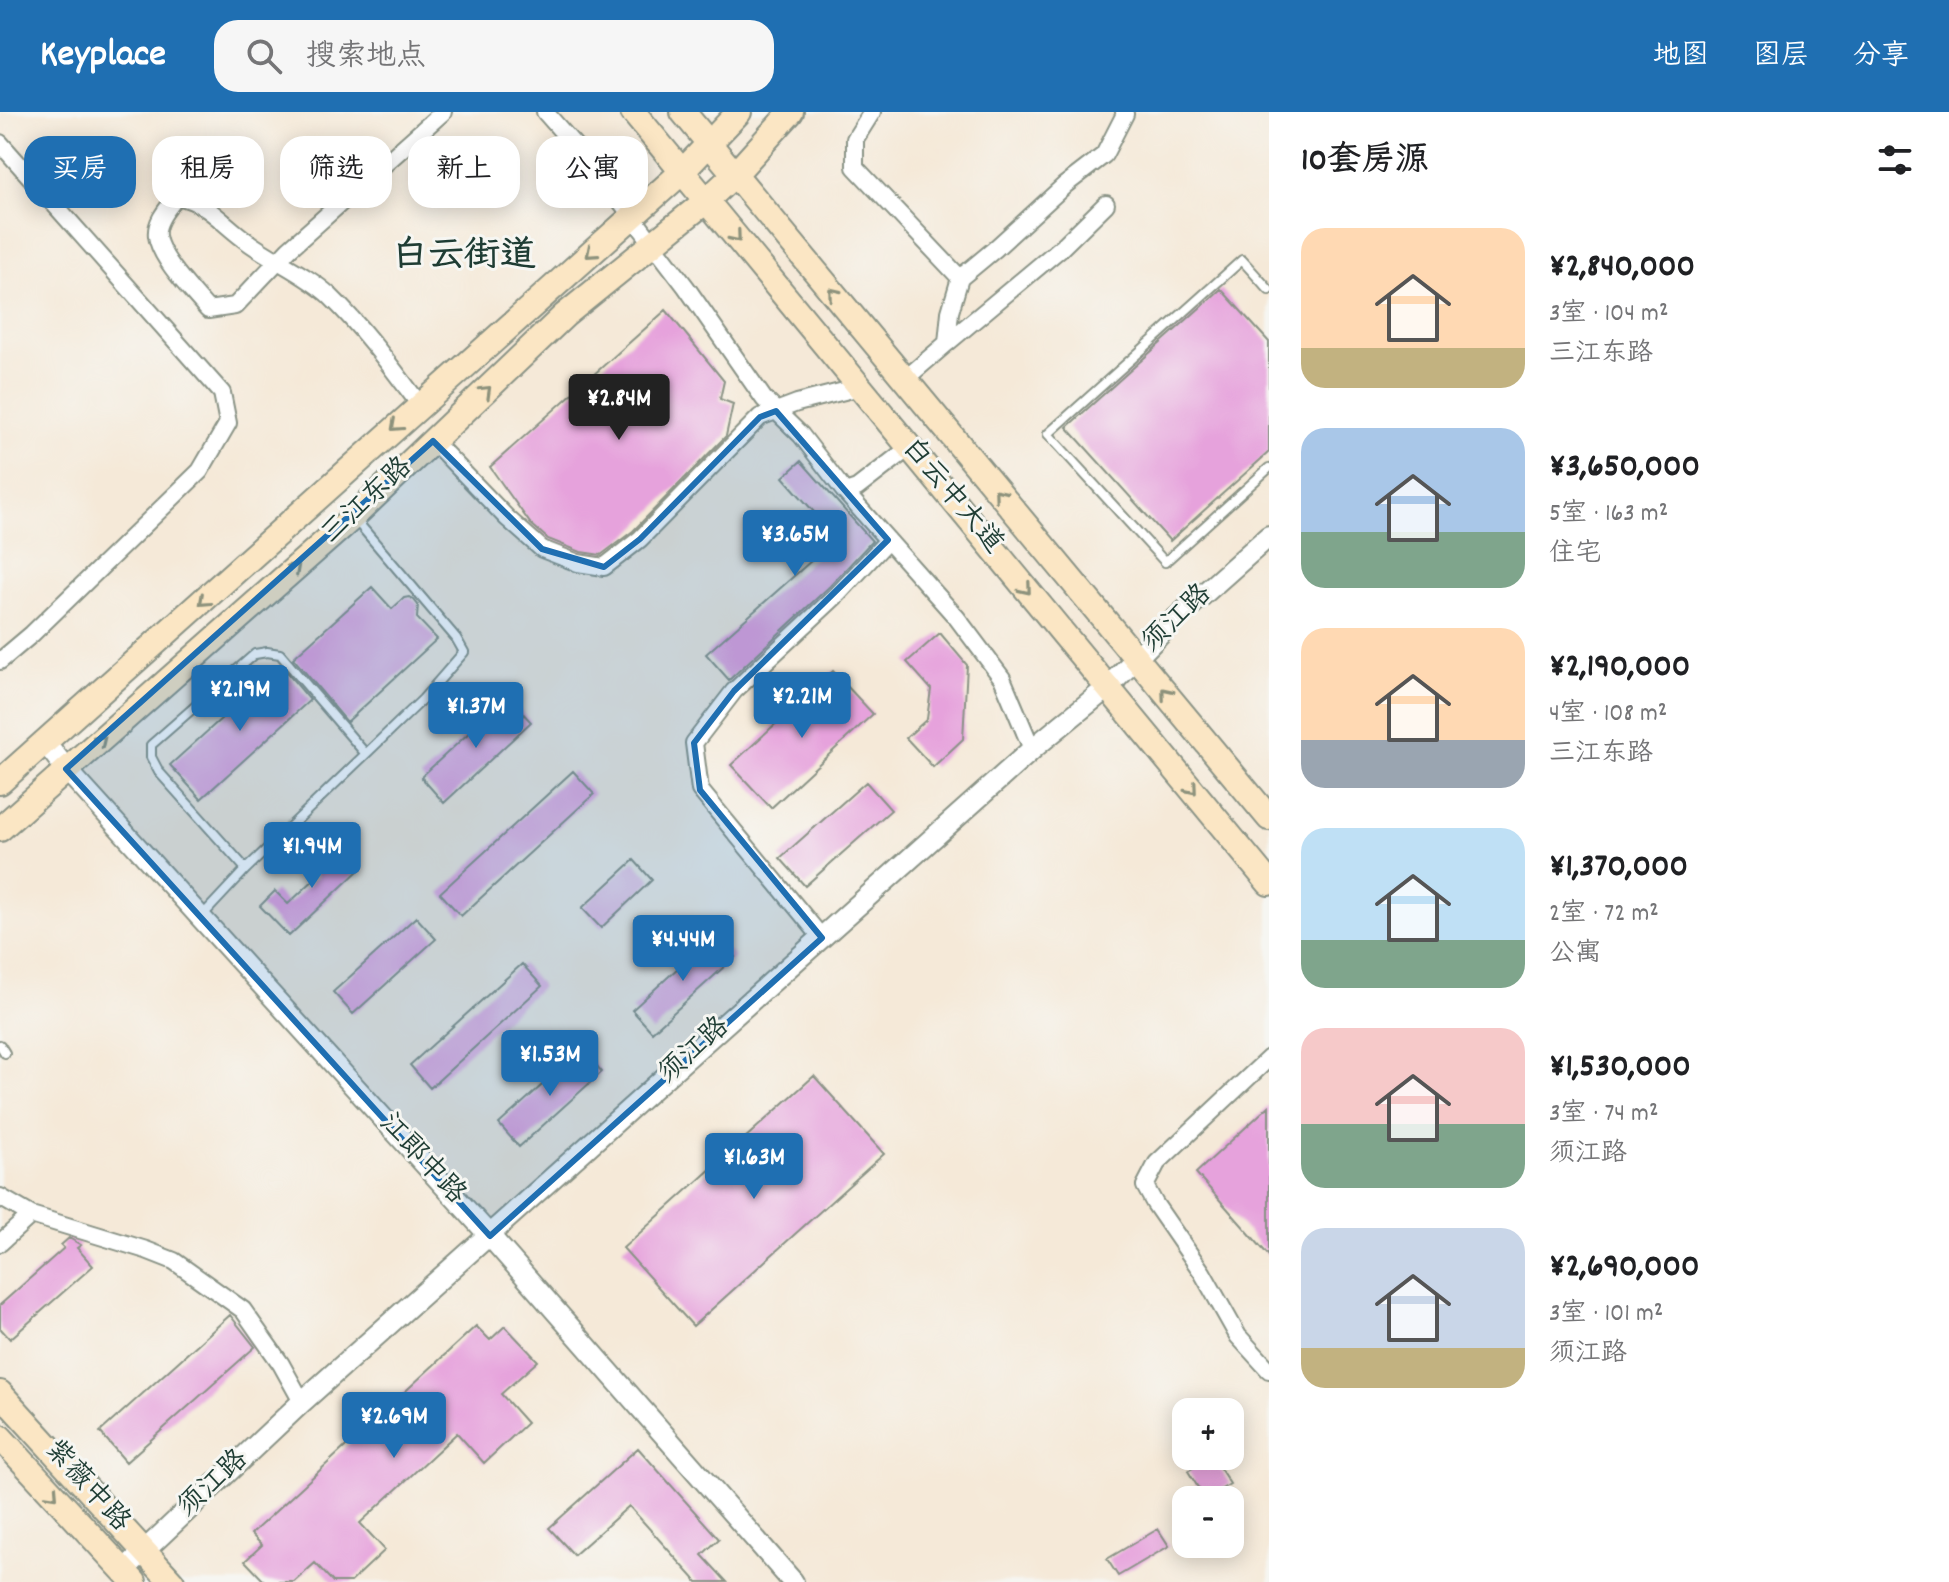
<!DOCTYPE html>
<html lang="zh">
<meta charset="utf-8">
<style>
:root{--surface:#fff;--page:#f6f6f6;--text:#202124;--muted:#757577;--accent:#1f6fb2}
body{margin:0;font-family:Dekko,"LXGW WenKai TC",sans-serif;background:var(--page);color:var(--text);height:100vh;display:flex;flex-direction:column;font-size:30px;white-space:nowrap}
*{box-sizing:border-box;margin:0}
p{font-size:26px;color:var(--muted)}
.icon{flex:none;width:44px;height:44px;fill:none;stroke:currentColor;stroke-width:2;stroke-linecap:round;stroke-linejoin:round}
.map{position:relative;flex:1;overflow:hidden}
.details{display:flex;flex-direction:column;background:var(--surface);width:680px}
.details>*{flex:none}
.hud{position:absolute;left:24px;top:24px;width:760px;height:72px;display:flex;gap:16px}
.controls{position:absolute;left:1172px;top:1286px;display:grid;gap:16px}
.controls a{display:grid;place-items:center;width:72px;height:72px;border-radius:16px;background:var(--surface);box-shadow:0 4px 20px #0003;font-size:40px}
.price{position:absolute;translate:-50% -68px;padding:0 18px;border-radius:8px;background:var(--accent);color:#fff;font-size:26px;line-height:52px;filter:drop-shadow(0 2px 4px #0008)}
.price::after{content:'';position:absolute;left:50%;top:48px;width:24px;height:18px;margin-left:-12px;background:inherit;clip-path:polygon(0 0,100% 0,50% 100%)}
.price.selected{background:#222;color:#fff}
ul{padding:0;list-style:none}
li{display:flex;align-items:center;gap:24px;height:200px;padding:0 32px}
li span{display:grid;place-items:center;flex:none;width:224px;height:160px;border-radius:24px;color:#555}
li>.icon{margin-inline-start:auto}
span .icon{width:96px;height:96px;fill:#fffc;stroke-width:1}
li b{font-size:34px}
h2{display:flex;justify-content:space-between;align-items:center;height:96px;padding:0 32px;font-size:34px}
.pill{padding:0 28px;border-radius:24px;background:var(--surface);box-shadow:0 4px 20px #0003;font-size:28px;line-height:72px}
.pill.selected{background:var(--accent);color:#fff}
header{display:flex;align-items:center;gap:48px;box-sizing:border-box;height:112px;padding:0 40px;background:var(--accent);color:#fff}
header strong{font-size:38px}
nav{display:flex;gap:44px;margin-inline-start:auto;font-size:28px}
.search{width:560px;height:72px;background:var(--page);display:flex;align-items:center;gap:20px;box-sizing:border-box;padding:0 28px;border-radius:24px;color:var(--muted);font-size:30px}
main{display:flex;flex:1;min-height:0}
.map>svg:first-child{display:block}
.building{fill:#e6a2dc}
.lines{fill:none;stroke-linecap:round;stroke-linejoin:round}
.service-casing{stroke:#8a9386;stroke-width:12}
.minor-casing{stroke:#8a9386;stroke-width:20}
.tertiary-casing{stroke:#8a9386;stroke-width:24}
.secondary-casing{stroke:#8a9386;stroke-width:28}
.service{stroke:#fff;stroke-width:8}
.minor{stroke:#fff;stroke-width:16}
.tertiary{stroke:#fff;stroke-width:20}
.secondary{stroke:#fbe6c4;stroke-width:24}
.oneway{stroke:#8d927c}
.marked{fill:#1f6fb2;fill-opacity:0.2;stroke:#1f6fb2;stroke-width:6;stroke-linejoin:round}
.labels{text-anchor:middle;dominant-baseline:central;stroke-width:6;stroke-linejoin:round;paint-order:stroke}
.street-label{font-size:28px;fill:#1f3d34;stroke:#f6f6f2}
.district-label{font-size:36px;font-weight:bold;fill:#1f3d34;stroke:#f6f6f2}
</style>
<header>
<strong>Keyplace</strong>
<div class="search"><svg class="icon" aria-label="search" viewBox="0 0 24 24"><circle cx="10" cy="10" r="6"/><path d="M15 15l6 6"/></svg>搜索地点</div>
<nav><a>地图</a><a>图层</a><a>分享</a></nav>
</header>
<main>
<div class="map">
<svg width="1269" height="1470" viewBox="0 0 1269 1470">
<rect width="100%" height="100%" fill="#f6f6f2"/>
<filter id="ink" filterUnits="userSpaceOnUse"><feTurbulence type="fractalNoise" baseFrequency=".0125" numOctaves="2"/><feDisplacementMap in="SourceGraphic" scale="16" xChannelSelector="R" yChannelSelector="G"/><feConvolveMatrix kernelMatrix="1 2 1 2 8 2 1 2 1" color-interpolation-filters="sRGB"/></filter>
<filter id="wash" filterUnits="userSpaceOnUse"><feTurbulence type="fractalNoise" baseFrequency=".006" numOctaves="4" result="noise"/><feDisplacementMap in="SourceGraphic" scale="32" xChannelSelector="R" yChannelSelector="G"/><feGaussianBlur stdDeviation="1.8" result="paint"/><feColorMatrix in="noise" values="0 0 0 0 0 0 0 0 0 0 0 0 0 0 0 0 0 1.4 0 .05"/><feComposite in="paint" operator="in"/></filter>
<g filter="url(#wash)">
<rect width="100%" height="100%" fill="#f5e9d8"/>
<g id="blocks">
<!-- building -->
<path class="building" d="M1221,177l48,53v110l-99,89 -103,-114z
M666,198l58,71 -4,18 13,5 -7,32 -93,95 -32,24 -20,-3 -33,-13 -18,-16 -40,-56z
M801,349l71,80 -42,45 -101,94 -23,-26 131,-116 -54,-61z
M372,475l20,22 12,-11 5,-1 5,3 4,5 -1,13 20,21 -90,83 -54,-64z
M940,521l27,32 -4,74 -30,28 -27,-29 21,-19 4,-30 -24,-27z
M283,556l27,32 -109,99 -31,-34 104,-94 2,3z
M833,559l40,43 -102,94 -40,-43z
M508,585l23,25 -87,81 -23,-26z
M573,659l21,23 -133,122 -21,-23z
M866,670l25,28 -86,76 -25,-28z
M329,729l29,30 -69,65 -29,-30 15,-15 13,13 30,-28 -13,-13z
M634,748l18,20 -51,48 -19,-20z
M416,805l20,22 -83,75 -20,-22z
M714,823l21,22 -83,75 -20,-22z
M522,852l20,22 -112,102 -20,-23z
M582,937l20,23 -83,75 -20,-23z
M814,964l70,78 -191,172 -70,-78z
M1269,994v150l-73,-83z
M69,1126l12,7 -4,3 16,18 -83,73 -10,-11v-23l64,-57 -3,-3z
M230,1203l25,32 -129,115 -26,-30z
M476,1214l14,14 15,-14 33,35 -37,33 26,29 -43,40 -27,-30 -97,90 25,27 -34,32h-18l-18,-19 -21,19h-29l-20,-21 17,-16 -11,-11z
M638,1336l81,91 -17,16 25,27h-30l-68,-76 -55,49 -25,-27z
M1212,1344l18,28 -25,15 -17,-28z
M1158,1417l11,17 -51,30 -11,-17z"/>
</g>
</g>
<g filter="url(#ink)">
<use href="#blocks" fill-opacity="0" stroke="#8a9386" stroke-width="2"/>
<g class="lines">
<defs>
<path id="service" d="M1269,178l-27,-30 -194,174 117,128 104,-94
M246,757l-87,-97 -8,-15v-12l104,-91 12,-2 13,2 85,99
M202,804l44,-47 177,-170 41,-47 -8,-14 -102,-120
M0,933l5,8"/>
<path id="minor" d="M545,0l57,65 84,110 78,112 37,36 44,57 112,126 45,60 30,71
M872,0l-17,27v28l105,111
M0,31l222,250 6,30 -28,48 -168,163 -32,27
M947,231l115,-96 44,-43
M904,268l43,-37 3,-31 10,-34 35,-29 70,-64 39,-30 21,-41 -1,-2
M420,293c-28,-37 -56,-76 -90,-109 -24,-22 -56,-35 -82,-54 -26,-18 -39,-39 -71,-46 -8,11 -22,25 -20,40 3,23 37,57 51,74l27,-4 54,-57 154,-137
M433,329l74,77 35,31 36,14 26,4 36,-28 120,-122 37,-14 63,-16
M845,380l12,-4 53,-41
M822,826l-122,-148 -6,-47 40,-52 104,-97 50,-54
M1269,946l-112,105 -12,23 10,18 47,68 36,64 31,34
M0,1085l31,18 115,35 28,11 69,49 38,54 21,38
M0,1131l31,-28"/>
<path id="tertiary" d="M45,630l21,27 424,467 303,346
M124,1458l178,-168 734,-656 72,-59 63,-64 98,-87"/>
<path id="secondary" d="M633,0l636,771
M683,0l586,706
M0,670l682,-610 57,-60
M0,717l353,-312 212,-202 141,-114 29,-27 56,-62
M0,1281l172,189
M0,1325l134,145"/>
</defs>
<!-- service casing -->
<use href="#service" class="service-casing"/>
<!-- minor casing -->
<use href="#minor" class="minor-casing"/>
<!-- tertiary casing -->
<use href="#tertiary" class="tertiary-casing"/>
<!-- secondary casing -->
<use href="#secondary" class="secondary-casing"/>
<!-- service -->
<use href="#service" class="service"/>
<!-- minor -->
<use href="#minor" class="minor"/>
<!-- tertiary -->
<use href="#tertiary" class="tertiary"/>
<!-- secondary -->
<use href="#secondary" class="secondary"/>
</g>
<!-- one-way arrows -->
<defs><path id="oneway-chevron" d="M-2-3.5L2.5 0L-2 3.5" fill="none" stroke-width="1.6" stroke-linecap="round" stroke-linejoin="round" transform="scale(2)"/></defs>
<g class="oneway">
<use href="#oneway-chevron" transform="translate(736 125) rotate(50)"/>
<use href="#oneway-chevron" transform="translate(591 141) rotate(139)"/>
<use href="#oneway-chevron" transform="translate(833 181) rotate(-130)"/>
<use href="#oneway-chevron" transform="translate(486 279) rotate(-44)"/>
<use href="#oneway-chevron" transform="translate(396 314) rotate(138)"/>
<use href="#oneway-chevron" transform="translate(999 382) rotate(-130)"/>
<use href="#oneway-chevron" transform="translate(295 456) rotate(-42)"/>
<use href="#oneway-chevron" transform="translate(1026 477) rotate(50)"/>
<use href="#oneway-chevron" transform="translate(204 489) rotate(138)"/>
<use href="#oneway-chevron" transform="translate(1166 581) rotate(-130)"/>
<use href="#oneway-chevron" transform="translate(101 628) rotate(-39)"/>
<use href="#oneway-chevron" transform="translate(1192 677) rotate(50)"/>
<use href="#oneway-chevron" transform="translate(53 1382) rotate(47)"/>
</g>
</g>
<!-- marked area -->
<path class="marked" d="M776,299l112,129 -154,151 -40,52 6,47 122,148 -332,298 -424,-467 367,-328 109,108 62,18 36,-28 120,-122z"/>
<g class="labels">
<!-- street labels -->
<g class="street-label">
<text transform="translate(951 385) rotate(50)">白云中大道</text>
<text transform="translate(368 390) rotate(-43)">三江东路</text>
<text transform="translate(1178 508) rotate(-44)">须江路</text>
<text transform="translate(695 940) rotate(-42)">须江路</text>
<text transform="translate(421 1048) rotate(47)">江郎中路</text>
<text transform="translate(214 1373) rotate(-43)">须江路</text>
<text transform="translate(86 1375) rotate(48)">紫薇中路</text>
</g>
<!-- district labels -->
<g class="district-label">
<text x="464" y="146">白云街道</text>
</g>
</g>
</svg>
<div class="controls">
<a>+</a>
<a>−</a>
</div>
<b class="price selected" style="left:619px;top:330px">¥2.84M</b>
<b class="price" style="left:795px;top:466px">¥3.65M</b>
<b class="price" style="left:240px;top:621px">¥2.19M</b>
<b class="price" style="left:802px;top:628px">¥2.21M</b>
<b class="price" style="left:476px;top:638px">¥1.37M</b>
<b class="price" style="left:312px;top:778px">¥1.94M</b>
<b class="price" style="left:683px;top:871px">¥4.44M</b>
<b class="price" style="left:550px;top:986px">¥1.53M</b>
<b class="price" style="left:754px;top:1089px">¥1.63M</b>
<b class="price" style="left:394px;top:1348px">¥2.69M</b>
<div class="hud">
<a class="pill selected">买房</a>
<a class="pill">租房</a>
<a class="pill">筛选</a>
<a class="pill">新上</a>
<a class="pill">公寓</a>
</div>
</div>
<section class="details">
<h2>10套房源<svg class="icon" aria-label="filters" viewBox="0 0 24 24"><path d="M4 7h16M4 17h16"/><circle cx="9" cy="7" r="2"/><circle cx="15" cy="17" r="2"/></svg></h2>
<ul>
<li><span style="background:linear-gradient(#ffd9b3 75%,#c2b280 0)"><svg class="icon" aria-label="home" viewBox="0 0 24 24"><path d="M3 11l9-7 9 7M6 9v11h12V9"/></svg></span><div><b>¥2,840,000</b><p>3室 · 104 m²</p><p>三江东路</p></div></li>
<li><span style="background:linear-gradient(#a9c7e8 65%,#7fa58c 0)"><svg class="icon" aria-label="home" viewBox="0 0 24 24"><path d="M3 11l9-7 9 7M6 9v11h12V9"/></svg></span><div><b>¥3,650,000</b><p>5室 · 163 m²</p><p>住宅</p></div></li>
<li><span style="background:linear-gradient(#ffd9b3 70%,#9aa5b1 0)"><svg class="icon" aria-label="home" viewBox="0 0 24 24"><path d="M3 11l9-7 9 7M6 9v11h12V9"/></svg></span><div><b>¥2,190,000</b><p>4室 · 108 m²</p><p>三江东路</p></div></li>
<li><span style="background:linear-gradient(#bfe0f5 70%,#7fa58c 0)"><svg class="icon" aria-label="home" viewBox="0 0 24 24"><path d="M3 11l9-7 9 7M6 9v11h12V9"/></svg></span><div><b>¥1,370,000</b><p>2室 · 72 m²</p><p>公寓</p></div></li>
<li><span style="background:linear-gradient(#f6c9c9 60%,#7fa58c 0)"><svg class="icon" aria-label="home" viewBox="0 0 24 24"><path d="M3 11l9-7 9 7M6 9v11h12V9"/></svg></span><div><b>¥1,530,000</b><p>3室 · 74 m²</p><p>须江路</p></div></li>
<li><span style="background:linear-gradient(#c9d6e8 75%,#c2b280 0)"><svg class="icon" aria-label="home" viewBox="0 0 24 24"><path d="M3 11l9-7 9 7M6 9v11h12V9"/></svg></span><div><b>¥2,690,000</b><p>3室 · 101 m²</p><p>须江路</p></div></li>
</ul>
</section>
</main>
